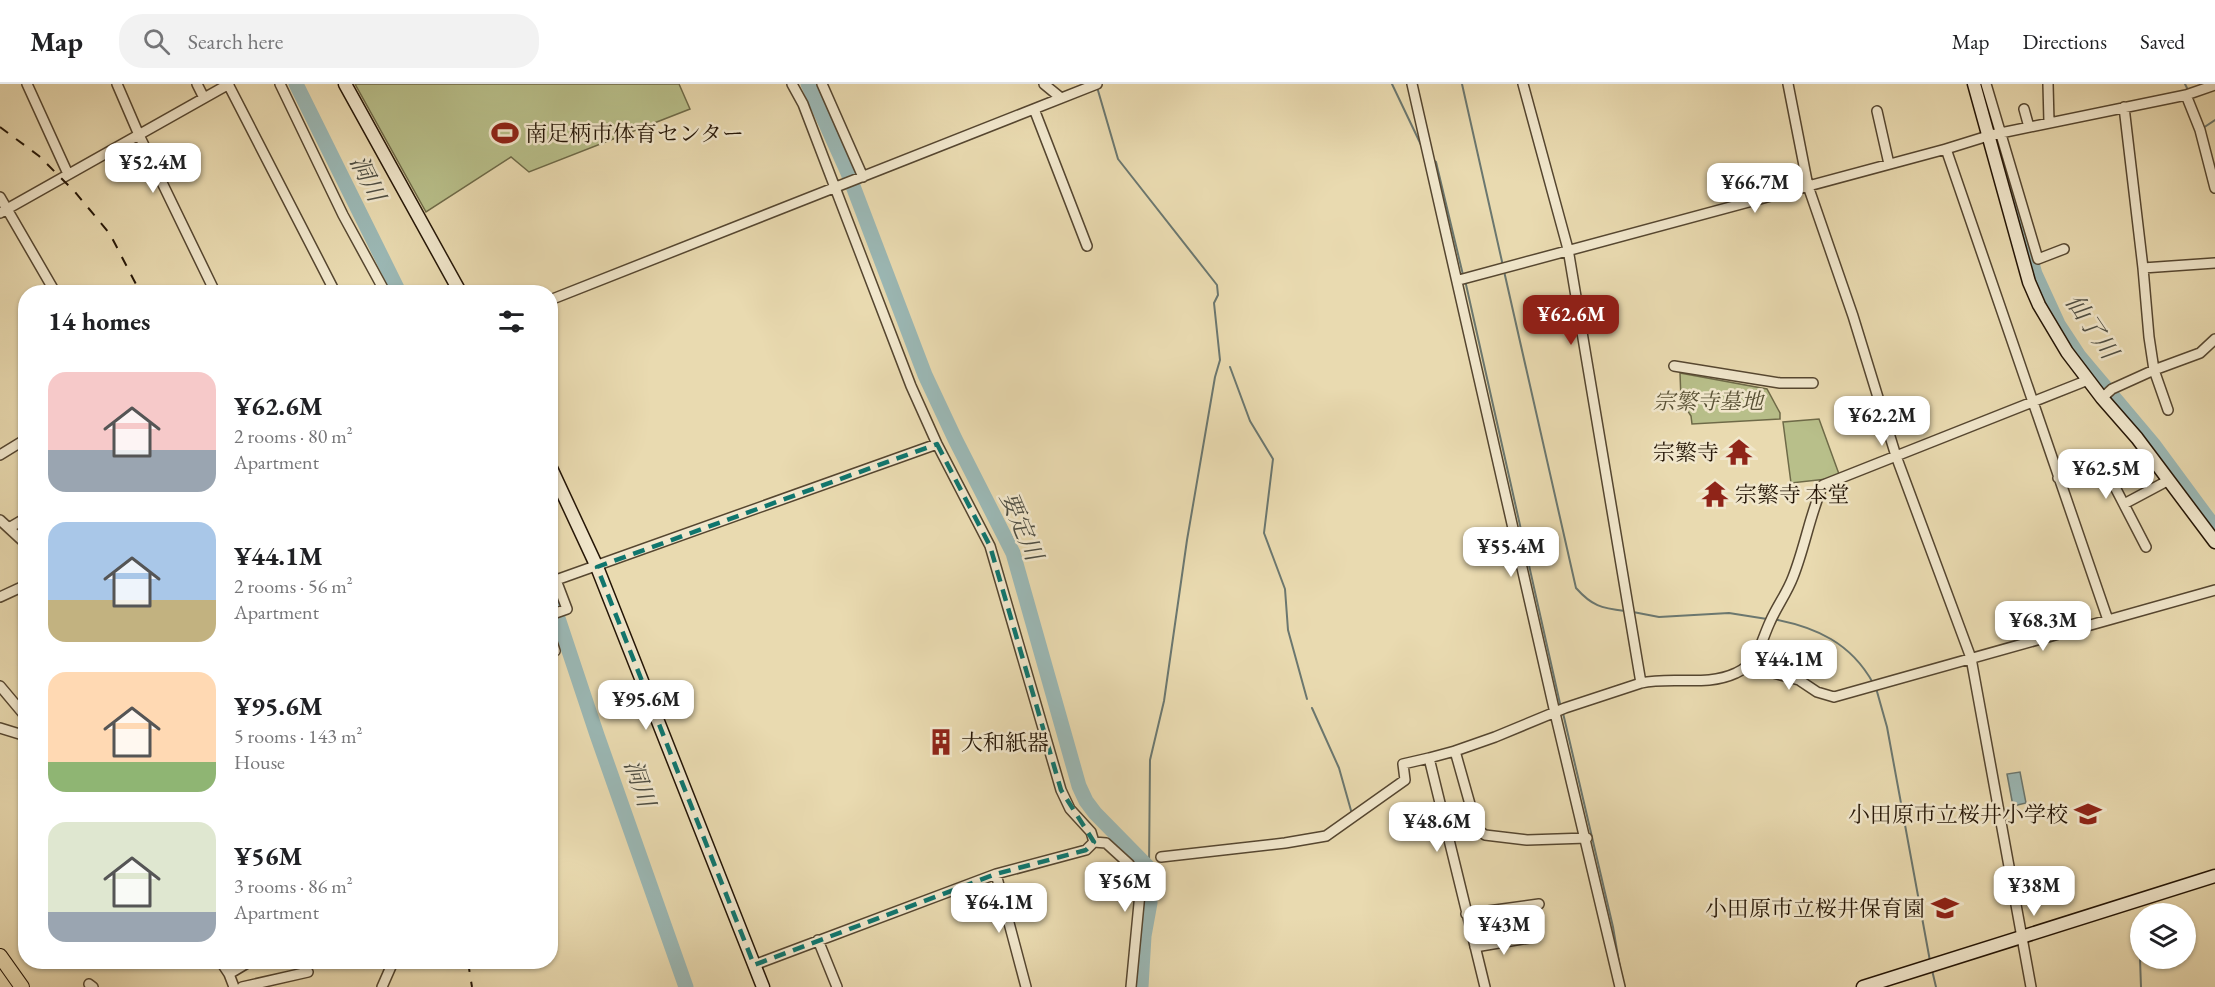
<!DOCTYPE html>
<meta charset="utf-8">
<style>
:root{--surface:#fff;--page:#f2f2f2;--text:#202124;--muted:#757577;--line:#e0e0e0;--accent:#8f2418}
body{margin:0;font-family:"EB Garamond","Noto Serif JP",serif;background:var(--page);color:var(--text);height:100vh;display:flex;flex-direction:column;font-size:22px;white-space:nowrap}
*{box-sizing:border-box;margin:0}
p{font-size:20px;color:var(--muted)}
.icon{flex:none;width:33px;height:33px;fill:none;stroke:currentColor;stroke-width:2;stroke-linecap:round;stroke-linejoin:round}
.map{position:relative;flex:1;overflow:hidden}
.sheet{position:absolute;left:18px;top:201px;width:540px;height:684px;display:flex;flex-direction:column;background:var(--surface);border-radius:24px;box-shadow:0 2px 4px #0004}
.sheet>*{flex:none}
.buttons{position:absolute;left:2130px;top:819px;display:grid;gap:12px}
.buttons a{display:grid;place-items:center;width:66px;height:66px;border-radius:50%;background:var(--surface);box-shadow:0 2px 4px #0004;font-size:30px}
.price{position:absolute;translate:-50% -51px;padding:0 14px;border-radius:12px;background:#fff;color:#222;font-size:20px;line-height:39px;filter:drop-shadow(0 2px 3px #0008)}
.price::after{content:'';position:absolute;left:50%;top:36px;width:18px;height:14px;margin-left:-9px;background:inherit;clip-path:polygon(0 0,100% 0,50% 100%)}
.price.selected{background:var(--accent);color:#fff}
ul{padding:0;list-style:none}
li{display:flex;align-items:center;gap:18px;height:150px;padding:0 30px}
li span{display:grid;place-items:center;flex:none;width:168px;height:120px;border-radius:18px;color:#555}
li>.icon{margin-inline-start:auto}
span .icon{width:72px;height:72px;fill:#fffc;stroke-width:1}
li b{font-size:26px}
h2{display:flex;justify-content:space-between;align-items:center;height:72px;padding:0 30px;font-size:26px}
header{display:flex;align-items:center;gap:36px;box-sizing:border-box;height:84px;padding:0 30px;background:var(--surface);border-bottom:2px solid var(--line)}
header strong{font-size:28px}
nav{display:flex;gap:33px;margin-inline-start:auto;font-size:21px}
.search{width:420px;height:54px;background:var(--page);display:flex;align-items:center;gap:15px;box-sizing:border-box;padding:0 21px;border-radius:24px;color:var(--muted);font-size:22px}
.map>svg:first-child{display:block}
.green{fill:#b8bf8a;stroke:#6e6a48;stroke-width:1.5}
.water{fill:#9bb8b5;stroke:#6b776f;stroke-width:1.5}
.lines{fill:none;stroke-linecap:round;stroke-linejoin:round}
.stream{stroke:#6b776f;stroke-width:2}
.river{stroke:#9bb8b5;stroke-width:15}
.street-casing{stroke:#554630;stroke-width:12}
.secondary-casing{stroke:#241506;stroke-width:15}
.primary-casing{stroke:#241506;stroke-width:16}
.street{stroke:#f1e7cc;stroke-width:9}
.secondary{stroke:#f1e7cc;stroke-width:12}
.primary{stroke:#e9dab0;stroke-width:14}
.rail{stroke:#241506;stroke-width:2;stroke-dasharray:10 10;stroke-linecap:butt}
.marked{fill:none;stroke:#0f766e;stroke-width:4.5;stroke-dasharray:12 8;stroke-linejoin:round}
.labels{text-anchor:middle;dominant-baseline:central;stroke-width:5;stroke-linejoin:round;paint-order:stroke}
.poi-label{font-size:22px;fill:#241506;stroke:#f1e7cc;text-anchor:start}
.park-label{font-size:22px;font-style:italic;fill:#585034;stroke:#f1e7cc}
.water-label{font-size:24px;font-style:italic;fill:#4e4e43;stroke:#f1e7cc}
</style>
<header>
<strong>Map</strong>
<div class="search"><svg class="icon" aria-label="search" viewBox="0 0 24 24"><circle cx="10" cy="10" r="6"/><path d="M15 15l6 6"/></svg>Search here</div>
<nav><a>Map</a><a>Directions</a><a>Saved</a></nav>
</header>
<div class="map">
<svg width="2215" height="903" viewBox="0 0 2215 903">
<rect width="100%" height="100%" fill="#e9dab0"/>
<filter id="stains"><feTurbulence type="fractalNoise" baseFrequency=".00333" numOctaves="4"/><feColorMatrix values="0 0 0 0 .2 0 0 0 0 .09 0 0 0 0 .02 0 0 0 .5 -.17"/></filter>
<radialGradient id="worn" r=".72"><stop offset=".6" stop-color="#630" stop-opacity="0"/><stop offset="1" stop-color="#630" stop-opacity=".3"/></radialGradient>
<!-- green -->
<path class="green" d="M355,0h324l11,25 -161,63 -18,-15 -85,55z
M1680,289l87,16 13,24v6l-88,5 -1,-8 -10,-16z
M1819,335l20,55 -12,5 -36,4 -8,-61z"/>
<!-- water -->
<path class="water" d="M2020,688l6,31 -13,3 -6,-32z"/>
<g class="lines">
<!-- stream -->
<path class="stream" d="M1392,0l31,65
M1462,0l41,182
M2185,0l4,8
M1097,3l21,72 99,126 1,10 -4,8 6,57 -5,17 -28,163 -23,161 -14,59 -1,108
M2203,44l12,-8
M1432,76l4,2 27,113
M1504,187l72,317c16,18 25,20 49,23
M1465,196l96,428
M1230,283l20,54 23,38 -9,74 21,56 3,41 19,69
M1633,528l26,5 70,-4 38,6
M1773,535c43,8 78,24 100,64
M1876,604l11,39 43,234
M1312,624l27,60 13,46
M1563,629l50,214 8,47
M2139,847l2,56
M1932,886l4,17"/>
<!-- river -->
<path class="river" d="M296,0l103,208
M808,0l40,89 77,202 30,64 58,114 66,233 7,15 9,12 54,55 1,35 -6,33 -3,51
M1981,0l54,190 23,50 21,32 74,88 62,84
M550,510l47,141 89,252"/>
<defs>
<path id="street" d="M27,0l41,90
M117,0l22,51 76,157
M197,0l7,14
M228,0l107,208
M280,0l63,131 42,77
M822,0l41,93
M1044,0l17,14
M1412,0l143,629 65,274
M1523,0l45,165 73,434
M1788,0l20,102 45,130 43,140 75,202 60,329
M1986,0l52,175 26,-10
M2048,0l1,38
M2186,11l14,35 15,58
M2124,23l19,161 6,69 5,33 14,40
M1034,25l53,137
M2024,25l5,18
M1877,27l12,53
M1946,65l162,471
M0,113l55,95
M0,129l229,-129
M2143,184l72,-5
M1459,196l487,-131 45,-14 195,-40 29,-10
M550,216l547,-216
M1674,282l106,17h33
M2102,314l10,-9 42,-19 46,-17 15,-14
M0,371l26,-16
M2058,394l37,-19 7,3 44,85
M2124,420l45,-24
M0,436l26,24
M9,444l17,-10
M0,513l26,-12
M550,531l17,-6 -11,-29 381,-136
M550,552l5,15 -5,2
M1748,582l51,14 18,12 17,5 381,-107
M0,602l26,31
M0,644l26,8
M1455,667l-26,7 56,229
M1587,754l-60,2 -42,-5 -8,-6 -22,-78 40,-14 70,-29 76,-25c32,-7 65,4 95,-10 22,-9 25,-32 34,-51 7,-16 17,-29 23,-45 12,-30 17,-63 30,-92l265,-105
M1094,758l12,1 23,21 8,13 3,16 -9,94
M1161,773l124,-14 41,-7 79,-56 -2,-16 26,-6
M996,790l30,113
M1466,830l73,-10
M818,856l19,47
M1475,863l54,-9
M221,878l8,12 5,13
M754,881l242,-91 90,-24 8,-8 -3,-10 -21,-23 -9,-19 -71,-244 -53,-102 -26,-58 -108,-282 -11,-20
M229,890l20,-12
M89,900l4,3
M242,903l66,-15
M382,903l11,-25"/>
<path id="secondary" d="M345,0l115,208
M1974,0l55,198 10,23 28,47 35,46 35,40 78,104
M550,382l47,101 166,420
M1863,903l352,-111"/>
<path id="primary" d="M0,872l22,31"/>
</defs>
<!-- street casing -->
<use href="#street" class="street-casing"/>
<!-- secondary casing -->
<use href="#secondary" class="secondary-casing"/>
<!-- primary casing -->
<use href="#primary" class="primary-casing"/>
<!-- street -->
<use href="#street" class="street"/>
<!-- secondary -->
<use href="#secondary" class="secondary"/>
<!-- primary -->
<use href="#primary" class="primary"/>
<!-- rail -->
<path class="rail" d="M0,43l39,29 36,36 35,42 30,58
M468,878l4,25"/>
</g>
<!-- marked area -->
<path class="marked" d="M937,360l53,102 71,244 33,52 -8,8 -90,24 -242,91 -157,-398z"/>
<!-- icons -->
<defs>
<symbol id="stadium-bare" viewBox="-9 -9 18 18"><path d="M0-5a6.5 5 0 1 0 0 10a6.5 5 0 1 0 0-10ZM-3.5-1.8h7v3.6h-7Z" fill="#8f2418" stroke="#f1e7cc" stroke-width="2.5" paint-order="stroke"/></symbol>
<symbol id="temple-bare" viewBox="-9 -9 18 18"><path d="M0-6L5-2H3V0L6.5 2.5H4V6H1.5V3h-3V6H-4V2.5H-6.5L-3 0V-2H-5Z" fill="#8f2418" stroke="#f1e7cc" stroke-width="2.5" paint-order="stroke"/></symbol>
<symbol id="building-bare" viewBox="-9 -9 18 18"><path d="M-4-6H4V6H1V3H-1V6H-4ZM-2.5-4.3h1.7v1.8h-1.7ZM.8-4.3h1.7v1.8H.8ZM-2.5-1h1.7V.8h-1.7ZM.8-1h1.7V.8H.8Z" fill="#8f2418" stroke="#f1e7cc" stroke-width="2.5" paint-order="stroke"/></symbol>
<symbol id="school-bare" viewBox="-9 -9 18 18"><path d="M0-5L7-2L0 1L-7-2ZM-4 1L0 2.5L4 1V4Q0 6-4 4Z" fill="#8f2418" stroke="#f1e7cc" stroke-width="2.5" paint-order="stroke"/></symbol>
</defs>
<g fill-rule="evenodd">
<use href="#stadium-bare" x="486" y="30" width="38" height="38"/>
<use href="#temple-bare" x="1720" y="349" width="38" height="38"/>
<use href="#temple-bare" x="1696" y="391" width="38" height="38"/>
<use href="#building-bare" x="922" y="639" width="38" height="38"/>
<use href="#school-bare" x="2069" y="711" width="38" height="38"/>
<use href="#school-bare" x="1926" y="805" width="38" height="38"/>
</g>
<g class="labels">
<!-- poi labels -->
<g class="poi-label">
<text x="525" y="49">南足柄市体育センター</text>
<text x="1719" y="368" text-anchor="end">宗繁寺</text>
<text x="1735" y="410">宗繁寺 本堂</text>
<text x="961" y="658">大和紙器</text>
<text x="2068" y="730" text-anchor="end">小田原市立桜井小学校</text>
<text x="1925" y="824" text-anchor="end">小田原市立桜井保育園</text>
</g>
<!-- park labels -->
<g class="park-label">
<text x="1708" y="317">宗繁寺墓地</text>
</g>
<!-- water labels -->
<g class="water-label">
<text transform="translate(368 94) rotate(64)">洞川</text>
<text transform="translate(2092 242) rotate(56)">仙了川</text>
<text transform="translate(1022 442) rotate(67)">要定川</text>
<text transform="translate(640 699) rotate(71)">洞川</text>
</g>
</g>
<rect width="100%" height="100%" filter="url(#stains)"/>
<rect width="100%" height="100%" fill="url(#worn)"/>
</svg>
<div class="buttons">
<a><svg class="icon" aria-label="layers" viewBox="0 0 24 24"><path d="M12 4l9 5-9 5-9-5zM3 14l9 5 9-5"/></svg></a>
</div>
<b class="price" style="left:153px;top:110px">¥52.4M</b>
<b class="price" style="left:1755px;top:130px">¥66.7M</b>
<b class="price selected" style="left:1571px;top:262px">¥62.6M</b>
<b class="price" style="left:1882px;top:363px">¥62.2M</b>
<b class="price" style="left:2106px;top:416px">¥62.5M</b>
<b class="price" style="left:1511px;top:494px">¥55.4M</b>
<b class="price" style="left:2043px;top:568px">¥68.3M</b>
<b class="price" style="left:1789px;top:607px">¥44.1M</b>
<b class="price" style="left:646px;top:647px">¥95.6M</b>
<b class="price" style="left:1437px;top:769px">¥48.6M</b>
<b class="price" style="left:1125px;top:829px">¥56M</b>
<b class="price" style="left:2034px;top:833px">¥38M</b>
<b class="price" style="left:999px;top:850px">¥64.1M</b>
<b class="price" style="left:1504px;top:872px">¥43M</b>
<section class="sheet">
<h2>14 homes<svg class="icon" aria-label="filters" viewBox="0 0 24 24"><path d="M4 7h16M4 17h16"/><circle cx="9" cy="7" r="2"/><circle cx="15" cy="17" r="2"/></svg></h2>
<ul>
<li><span style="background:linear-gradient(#f6c9c9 65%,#9aa5b1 0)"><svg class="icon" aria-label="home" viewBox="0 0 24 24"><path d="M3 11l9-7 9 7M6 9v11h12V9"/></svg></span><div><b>¥62.6M</b><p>2 rooms · 80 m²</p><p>Apartment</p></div></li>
<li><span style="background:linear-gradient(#a9c7e8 65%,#c2b280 0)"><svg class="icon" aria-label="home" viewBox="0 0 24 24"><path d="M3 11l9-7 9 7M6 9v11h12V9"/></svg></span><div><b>¥44.1M</b><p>2 rooms · 56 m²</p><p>Apartment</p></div></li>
<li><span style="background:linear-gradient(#ffd9b3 75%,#8fb573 0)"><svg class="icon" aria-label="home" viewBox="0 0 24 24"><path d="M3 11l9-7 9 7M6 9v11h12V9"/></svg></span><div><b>¥95.6M</b><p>5 rooms · 143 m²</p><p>House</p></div></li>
<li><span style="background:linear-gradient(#dfe7d0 75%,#9aa5b1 0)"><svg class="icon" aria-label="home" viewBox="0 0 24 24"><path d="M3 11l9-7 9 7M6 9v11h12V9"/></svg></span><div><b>¥56M</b><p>3 rooms · 86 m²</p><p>Apartment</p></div></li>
</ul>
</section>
</div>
